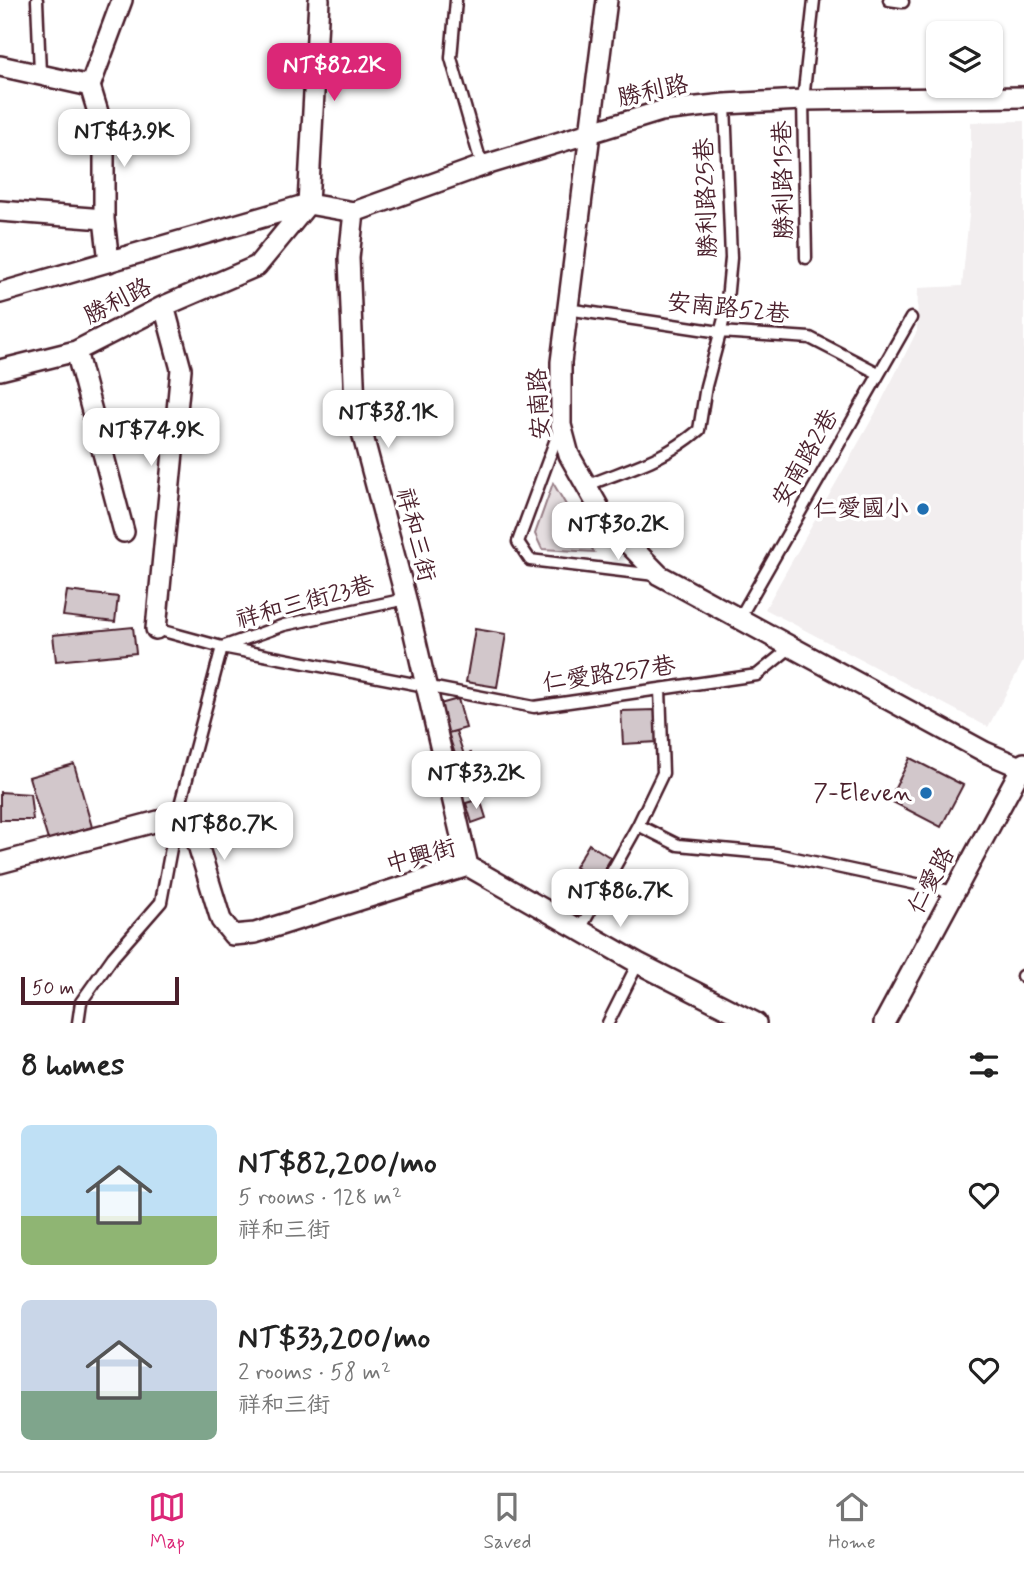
<!DOCTYPE html>
<meta charset="utf-8">
<style>
:root{--surface:#fff;--page:#f6f6f6;--text:#222;--muted:#767676;--line:#e0e0e0;--accent:#db2777}
body{margin:0;font-family:Mynerve,"LXGW WenKai TC",sans-serif;background:var(--page);color:var(--text);height:100vh;display:flex;flex-direction:column;font-size:26px;white-space:nowrap}
*{box-sizing:border-box;margin:0}
p{font-size:23px;color:var(--muted)}
.icon{flex:none;width:38px;height:38px;fill:none;stroke:currentColor;stroke-width:2;stroke-linecap:round;stroke-linejoin:round}
.map{position:relative;height:1023px;overflow:hidden}
.details{display:flex;flex-direction:column;background:var(--surface);flex:1}
.details>*{flex:none}
.tools{position:absolute;left:926px;top:21px;display:grid;gap:14px}
.tools a{display:grid;place-items:center;width:77px;height:77px;border-radius:10px;background:var(--surface);box-shadow:0 2px 5px #0004;font-size:35px}
.scale{position:absolute;left:21px;bottom:18px;width:158px;box-sizing:border-box;padding-left:7px;border:4px solid #4a1f2b;border-top:0;font-size:19px;line-height:24px;white-space:nowrap;color:#4a1f2b;-webkit-text-stroke:5px #fff;paint-order:stroke}
.price{position:absolute;translate:-50% -60px;padding:0 16px;border-radius:14px;background:#fff;color:#222;font-size:23px;line-height:46px;filter:drop-shadow(0 2px 4px #0008)}
.price::after{content:'';position:absolute;left:50%;top:42px;width:21px;height:16px;margin-left:-10px;background:inherit;clip-path:polygon(0 0,100% 0,50% 100%)}
.price.current{background:var(--accent);color:#fff}
ul{padding:0;list-style:none}
li{display:flex;align-items:center;gap:21px;height:175px;padding:0 21px}
li span{display:grid;place-items:center;flex:none;width:196px;height:140px;border-radius:10px;color:#555}
li>.icon{margin-inline-start:auto}
span .icon{width:84px;height:84px;fill:#fffc;stroke-width:1}
li b{font-size:30px}
h2{display:flex;justify-content:space-between;align-items:center;height:84px;padding:0 21px;font-size:30px}
.tab-bar{display:flex;justify-content:space-around;align-items:center;height:98px;border-top:2px solid var(--line);background:var(--surface);font-size:19px;color:var(--muted)}
.tab-bar a{display:grid;justify-items:center;gap:4px}
.tab-bar .current{color:var(--accent)}
.map>svg:first-child{display:block}
.built{fill:#f2eeef}
.green{fill:#e5dee0;stroke:#987e86;stroke-width:2}
.building{fill:#d2c7cb;stroke:#4a1f2b;stroke-width:2}
.lines{fill:none;stroke-linecap:round;stroke-linejoin:round}
.lane-casing{stroke:#4a1f2b;stroke-width:15}
.street-casing{stroke:#4a1f2b;stroke-width:24}
.lane{stroke:#fff;stroke-width:10}
.street{stroke:#fff;stroke-width:19}
.poi-dot{fill:#1f6fb2;stroke:#fff;stroke-width:2.5}
.labels{text-anchor:middle;dominant-baseline:central;stroke-width:7;stroke-linejoin:round;paint-order:stroke}
.street-label{font-size:24px;fill:#4a1f2b;stroke:#fff}
.poi-label{font-size:24px;fill:#4a1f2b;stroke:#fff;text-anchor:end}
</style>
<div class="map">
<svg width="1024" height="1023" viewBox="0 0 1024 1023">
<rect width="100%" height="100%" fill="#fff"/>
<filter id="ink" filterUnits="userSpaceOnUse"><feTurbulence type="fractalNoise" baseFrequency=".0143" numOctaves="2"/><feDisplacementMap in="SourceGraphic" scale="14" xChannelSelector="R" yChannelSelector="G"/><feConvolveMatrix kernelMatrix="1 2 1 2 8 2 1 2 1" color-interpolation-filters="sRGB"/></filter>
<g filter="url(#ink)">
<!-- built -->
<path class="built" d="M1024,121v539l-36,67 -223,-118 112,-199 40,-79 1,-43 44,-2 9,-91v-73z"/>
<!-- green -->
<path class="green" d="M553,483l41,69 -52,-3 -7,-15z"/>
<!-- building -->
<path class="building" d="M67,591l51,6 -3,25 -52,-6z
M133,627l3,26 -80,8 -3,-26z
M475,629l31,5 -9,53 -31,-5z
M458,699l8,29 -18,5 -8,-29z
M655,710l2,32 -34,2 -2,-33z
M456,731l8,24 -8,2 -8,-24z
M471,753l5,20 -15,4 -5,-20z
M910,758l53,27 -22,42 -52,-27z
M74,764l18,63 -44,13 -19,-63z
M0,792l30,2 3,26h-33z
M480,799l6,19 -14,5 -6,-20z
M589,844l22,14 -14,24 -22,-15z"/>
<g class="lines">
<defs>
<path id="lane" d="M37,0l3,73
M456,0l-5,58 31,108
M889,0l14,2
M806,258l-3,-158 11,-100
M567,309l153,23 90,6 68,35
M560,428l-42,114 12,18 125,15
M586,486c43,-18 75,-24 113,-56l7,-44 20,-75 5,-53 -6,-154
M739,619l172,-301
M156,629l66,18 312,60 223,-32 33,-27
M638,825l40,20 98,9 178,38
M580,929l58,-104 25,-52 -3,-84
M1022,976h2
M78,1023l3,-21 32,-45 48,-55 16,-86 45,-169 62,-22 122,-26
M608,1023l30,-60"/>
<path id="street" d="M607,0l-46,362v63l8,30 38,67 52,53 326,177 37,16
M0,66l90,20
M90,86l14,46v87l5,43
M90,86l32,-86
M308,204l11,-204
M0,211l104,8
M354,212l-5,46 6,148 51,193 62,267
M0,293l308,-89 46,8 128,-46 179,-55 64,-7 78,-4 221,-3
M76,351l48,181
M0,370l76,-19 88,-45 93,-40 51,-62
M156,629l25,-260 -17,-63
M0,863l177,-47 21,29 23,75 12,15 22,-2 213,-67 170,97 118,60
M884,1023l140,-260"/>
</defs>
<!-- lane casing -->
<use href="#lane" class="lane-casing"/>
<!-- street casing -->
<use href="#street" class="street-casing"/>
<!-- lane -->
<use href="#lane" class="lane"/>
<!-- street -->
<use href="#street" class="street"/>
</g>
</g>
<!-- markers -->
<g class="poi-dot">
<circle cx="923" cy="509" r="7"/>
<circle cx="926" cy="793" r="7"/>
</g>
<g class="labels">
<!-- street labels -->
<g class="street-label">
<text transform="translate(653 92) rotate(-12)">勝利路</text>
<text transform="translate(784 180) rotate(-91)">勝利路15巷</text>
<text transform="translate(707 198) rotate(-92)">勝利路25巷</text>
<text transform="translate(118 302) rotate(-27)">勝利路</text>
<text transform="translate(728 309) rotate(6)">安南路52巷</text>
<text transform="translate(540 404) rotate(-93)">安南路</text>
<text transform="translate(806 458) rotate(-60)">安南路2巷</text>
<text transform="translate(415 535) rotate(76)">祥和三街</text>
<text transform="translate(305 603) rotate(-15)">祥和三街23巷</text>
<text transform="translate(609 675) rotate(-8)">仁愛路257巷</text>
<text transform="translate(421 857) rotate(-15)">中興街</text>
<text transform="translate(932 881) rotate(-62)">仁愛路</text>
</g>
<!-- poi labels -->
<g class="poi-label">
<text x="909" y="509">仁愛國小</text>
<text x="912" y="793">7-Eleven</text>
</g>
</g>
</svg>
<div class="tools">
<a><svg class="icon" aria-label="layers" viewBox="0 0 24 24"><path d="M12 4l9 5-9 5-9-5zM3 14l9 5 9-5"/></svg></a>
</div>
<div class="scale">50 m</div>
<b class="price current" style="left:334px;top:103px">NT$82.2K</b>
<b class="price" style="left:124px;top:169px">NT$43.9K</b>
<b class="price" style="left:388px;top:450px">NT$38.1K</b>
<b class="price" style="left:151px;top:468px">NT$74.9K</b>
<b class="price" style="left:618px;top:562px">NT$30.2K</b>
<b class="price" style="left:476px;top:811px">NT$33.2K</b>
<b class="price" style="left:224px;top:862px">NT$80.7K</b>
<b class="price" style="left:620px;top:929px">NT$86.7K</b>
</div>
<section class="details">
<h2>8 homes<svg class="icon" aria-label="filters" viewBox="0 0 24 24"><path d="M4 7h16M4 17h16"/><circle cx="9" cy="7" r="2"/><circle cx="15" cy="17" r="2"/></svg></h2>
<ul>
<li><span style="background:linear-gradient(#bfe0f5 65%,#8fb573 0)"><svg class="icon" aria-label="home" viewBox="0 0 24 24"><path d="M3 11l9-7 9 7M6 9v11h12V9"/></svg></span><div><b>NT$82,200/mo</b><p>5 rooms · 128 m²</p><p>祥和三街</p></div><svg class="icon" aria-label="heart" viewBox="0 0 24 24"><path d="M12 20l-8-8c-3-5 5-10 8-4 3-6 11-1 8 4z"/></svg></li>
<li><span style="background:linear-gradient(#c9d6e8 65%,#7fa58c 0)"><svg class="icon" aria-label="home" viewBox="0 0 24 24"><path d="M3 11l9-7 9 7M6 9v11h12V9"/></svg></span><div><b>NT$33,200/mo</b><p>2 rooms · 58 m²</p><p>祥和三街</p></div><svg class="icon" aria-label="heart" viewBox="0 0 24 24"><path d="M12 20l-8-8c-3-5 5-10 8-4 3-6 11-1 8 4z"/></svg></li>
</ul>
</section>
<nav class="tab-bar">
<a class="current"><svg class="icon" aria-label="map" viewBox="0 0 24 24"><path d="M3 6l6-2 6 2 6-2v14l-6 2-6-2-6 2zM9 4v14M15 6v14"/></svg>Map</a>
<a><svg class="icon" aria-label="saved" viewBox="0 0 24 24"><path d="M7 4h10v16l-5-4-5 4z"/></svg>Saved</a>
<a><svg class="icon" aria-label="home" viewBox="0 0 24 24"><path d="M3 11l9-7 9 7M6 9v11h12V9"/></svg>Home</a>
</nav>
